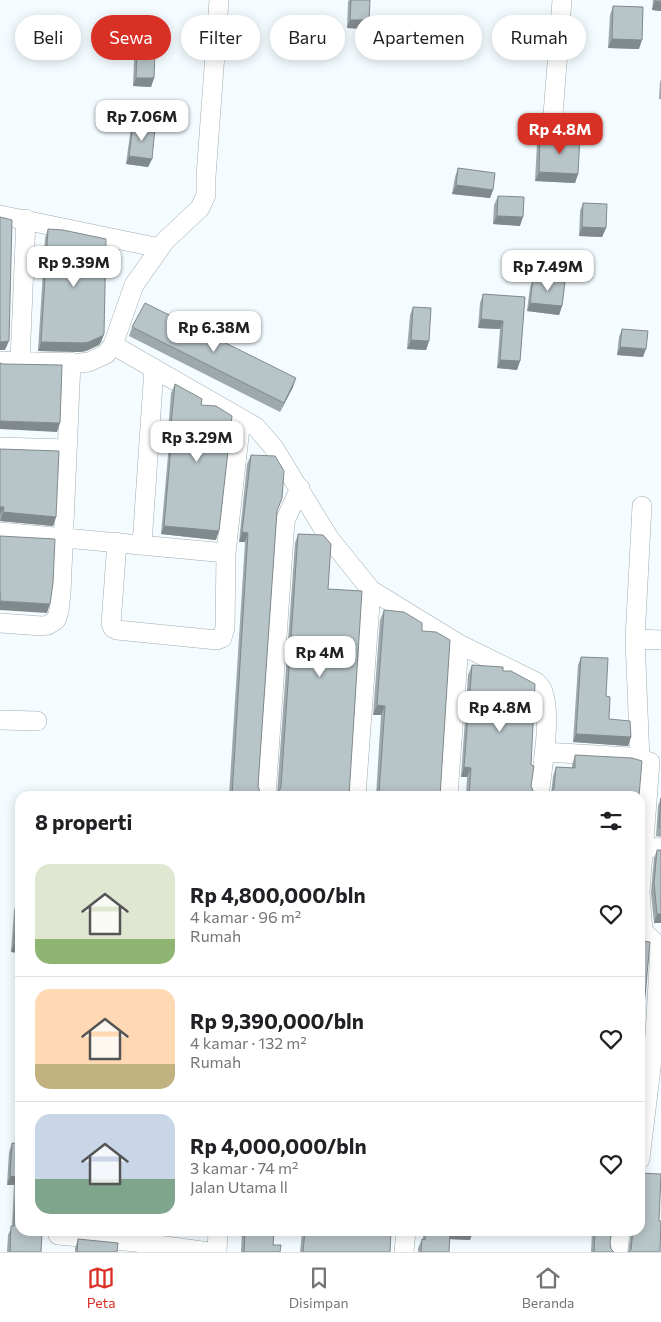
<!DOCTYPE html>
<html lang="id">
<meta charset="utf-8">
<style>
:root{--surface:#fff;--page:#f2f2f2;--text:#202124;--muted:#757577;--line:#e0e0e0;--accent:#d93025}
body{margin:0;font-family:Commissioner,sans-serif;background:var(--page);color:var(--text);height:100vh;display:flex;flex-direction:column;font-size:19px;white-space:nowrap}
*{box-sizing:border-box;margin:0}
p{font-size:16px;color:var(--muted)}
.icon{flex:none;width:28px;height:28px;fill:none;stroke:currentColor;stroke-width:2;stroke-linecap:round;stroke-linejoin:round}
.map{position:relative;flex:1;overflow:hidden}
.side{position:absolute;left:15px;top:791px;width:630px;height:445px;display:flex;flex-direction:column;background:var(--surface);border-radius:15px;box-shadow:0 2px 12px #0003}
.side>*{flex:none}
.hud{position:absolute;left:15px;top:15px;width:631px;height:45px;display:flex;gap:10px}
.price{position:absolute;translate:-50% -42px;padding:0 11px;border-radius:10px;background:#fff;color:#222;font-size:16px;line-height:32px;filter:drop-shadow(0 1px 2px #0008)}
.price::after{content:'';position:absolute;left:50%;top:30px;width:15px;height:11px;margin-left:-8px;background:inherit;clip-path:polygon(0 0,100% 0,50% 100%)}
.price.selected{background:var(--accent);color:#fff}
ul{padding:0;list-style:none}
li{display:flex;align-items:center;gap:15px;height:125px;padding:0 20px}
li+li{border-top:1px solid var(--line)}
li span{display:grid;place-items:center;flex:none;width:140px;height:100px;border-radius:15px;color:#555}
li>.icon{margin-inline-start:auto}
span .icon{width:60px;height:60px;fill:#fffc;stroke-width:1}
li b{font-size:21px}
h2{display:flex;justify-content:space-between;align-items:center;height:60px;padding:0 20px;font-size:21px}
.chip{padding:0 18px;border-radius:22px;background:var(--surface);box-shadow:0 2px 12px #0003;font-size:18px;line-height:45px}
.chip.selected{background:var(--accent);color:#fff}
.tabs{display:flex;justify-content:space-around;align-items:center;height:70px;border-top:1px solid var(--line);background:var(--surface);font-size:14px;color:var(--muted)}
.tabs a{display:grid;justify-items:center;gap:2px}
.tabs .selected{color:var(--accent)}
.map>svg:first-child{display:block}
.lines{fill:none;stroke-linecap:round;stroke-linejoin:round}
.minor-casing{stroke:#a0acb1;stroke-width:20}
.minor{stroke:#fff;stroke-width:19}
.wall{fill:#9da9ac}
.shaded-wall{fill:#80898c}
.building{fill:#b7c4c8;stroke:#80898c}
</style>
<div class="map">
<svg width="661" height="1252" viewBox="0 0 661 1252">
<rect width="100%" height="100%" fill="#f4fcff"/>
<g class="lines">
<defs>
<path id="minor" d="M551,140l11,-140
M0,215l160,33
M113,345l143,82 18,21 55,90 42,52 88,54 77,38c4,4 7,7 8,13 7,25 -2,74 -5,101
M0,361l80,2 9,-1 17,-8 7,-9 21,-60 31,-44 35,-33 6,-13v-19l13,-176
M20,361l6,-142
M0,447l67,2
M0,532l226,21
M117,542l-6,82 2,4 4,2 100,10 5,-2 3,-10 1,-75 15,-134
M142,545l12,-177
M0,623l42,3 6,-1 8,-5 3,-9 2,-18 10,-231
M635,639l7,-133
M0,720l37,1
M544,752l86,5 20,5
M640,760l-5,-121 26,1
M650,762l-10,130 3,39 18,18
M266,796l19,-275 15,-33
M356,796l15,-206
M448,796l11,-152
M644,846l17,2
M640,1159l15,-125 5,-85
M58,1235l78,7 73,10
M217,1252l1,-21
M404,1252l2,-21
M618,1252l2,-21"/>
</defs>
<!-- minor casing -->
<use href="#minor" class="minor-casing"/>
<!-- minor -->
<use href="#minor" class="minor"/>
</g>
<!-- wall -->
<path class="wall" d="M349,0h21l-1,20 -3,9 -19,-1 1,-26z
M653,0h8v11l-9,-1z
M613,6l26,43 -31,-1 2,-33z
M137,23l17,55 -3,9 -18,-1 1,-27h-2l2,-27z
M661,79v20h-2l1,-17z
M133,125l19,34 -4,8 -22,-3 4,-30z
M540,135l7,5 31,34 -3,9 -40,-2 2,-38z
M458,168l35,22 -3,8 -38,-4 3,-17z
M498,196l22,30 -27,-2 1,-19z
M583,203l23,25 -4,9 -23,-1 1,-25z
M48,229l56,105 -3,8 -2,3 -13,6 -6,1 -42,-1 7,-113z
M533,279l29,27 -3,9 -32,-4 3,-24z
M483,294l42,3 -5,64 -3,9 -20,-2 3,-39 -22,-1 2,-25z
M413,307l16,34 -3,9 -19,-1 3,-34z
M132,327l161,60 -13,25 -151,-76z
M622,329l21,28 -26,-2 2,-18z
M175,384l26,21 15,135 -55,-6 8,-90h-2l4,-51z
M0,449l56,68 -3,9 -53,-5z
M251,455l26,57 -19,274 2,6 3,3 2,1h-36l16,-254h-6l8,-78z
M298,534l30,55 21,207 -72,-2 18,-251z
M384,610l38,21 18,155v10h-64l5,-81h-8l7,-95z
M581,657l25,39 3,23 22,18 -3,9 -55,-4 5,-77z
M472,665l31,6 28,94v21l2,10h-67l1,-19h-6l7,-102z
M575,755l64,41h-89l1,-2 2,-18 3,-9 16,1v-3z
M661,797v40l-5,-1 2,-30z
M657,850l4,73h-7l-3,-31 3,-34z
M20,884v69l-9,-1 3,-42 3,-9h2z
M19,987l1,31h-5l1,-23z
M12,1143l29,109h-34l1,-17 4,-9 2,-41h-7l2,-33z
M659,1221l-31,31 3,-21h9z
M242,1231h32l-1,14 7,7h-39z
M302,1231h89l-1,21h-90z
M423,1231h50l-3,9 -20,-1 -1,13h-31v-4l4,-9h1z
M592,1231h20l-2,11 1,7 3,3h-23z
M78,1239l39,13h-42v-4z"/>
<!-- shaded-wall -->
<path class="shaded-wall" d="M655,1l6,1v9l-9,-1z
M350,20h19l-3,9 -19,-1z
M612,39l30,1 -3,9 -31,-1z
M135,50h2l-3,9h-2z
M136,78h18l-3,9 -18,-1z
M129,156l23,3 -4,8 -22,-3z
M539,172l39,2 -3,9 -40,-2z
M456,185l37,5 -3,8 -38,-4z
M497,216l26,1 -3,9 -27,-2z
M582,227l24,1 -4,9 -23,-1z
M530,303l32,3 -3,9 -32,-4z
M481,319l22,2 -3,8 -22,-1z
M104,334l-3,8 -2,3 -13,6 -6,1 -42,-1 3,-9z
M411,340l18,1 -3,9 -19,-1z
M9,341l-4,9h-5v-8z
M620,347l26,2 -3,8 -26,-2z
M500,360l20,1 -3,9 -20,-2z
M296,378l-3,9 -13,25 4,-9z
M0,421l60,2 -3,9 -57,-3z
M170,435h2l-3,9h-2z
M0,507h4l-4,8z
M3,512l53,5 -3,9 -53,-5z
M164,526l55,5 -3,9 -55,-6z
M242,532l6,1 -3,9h-6z
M0,601l50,3 -3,9 -47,-3z
M377,705l8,1 -4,9h-8z
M576,734l55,3 -3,9 -55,-4z
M464,767l7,1 -4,9h-6z
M529,793h5l-1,3h-5z
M550,794l46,2h-46z
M657,914h4v9h-7z
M14,944h6v9l-9,-1z
M18,1009h2v9h-5z
M10,1176l7,1 -3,8h-7z
M450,1231h14l9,1 -3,8 -23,-1z"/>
<!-- building -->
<path class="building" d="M351,0h19l-1,20h-19z
M655,0h6v2l-6,-1z
M613,6l30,1 -1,33 -30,-1z
M137,23l23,2 -3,27h-2l-1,26h-18l1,-28h-2z
M133,125l22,3 -3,31 -23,-3z
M540,135h4l3,5 7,3 5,-2 5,-5h16l-2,38 -39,-2z
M458,168l37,5 -2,17 -37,-5z
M498,196l26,1 -1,20 -26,-1z
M583,203l24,1 -1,24 -24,-1z
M0,217l12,3 -3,121 -9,1z
M48,229l15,1 43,9 -2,95 -2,2 -13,6 -6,1 -42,-1z
M533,279l32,3 -3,24 -32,-3z
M483,294l42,3 -5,64 -20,-1 3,-39 -22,-2z
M145,303l151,75 -12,25 -152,-76z
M413,307l18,1 -2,33 -18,-1z
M622,329l26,2 -2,18 -26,-2z
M0,363l3,1 59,1 -2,58 -60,-2z
M175,384l27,15 -1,6 15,1 16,10 -13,115 -55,-5 8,-91h-2z
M0,449l59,2 -3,66 -53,-5 1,-5h-4z
M251,455l24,1 9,15 -2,27 -5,13 -19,275 2,6 3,3 2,1h-33l16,-263 -6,-1z
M298,534l25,1 8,9 -3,45 34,2 -13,205h-74l3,-3 3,-6z
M0,536l55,3 -2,44 -3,21 -50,-3 1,-8h-1z
M384,610l20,2 18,11v8l14,1 14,8 -10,156h-59v-2l-2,-1 6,-87 -8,-1z
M581,657l27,1 -2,38 4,1 -1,22 21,2 1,16 -55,-3z
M472,665l31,2v4h8l24,13 -4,81 3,1 -3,20 3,7h-5v3h-60l2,-28 -7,-1z
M575,755l57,3 10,3 -3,35h-43l-46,-2 4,-6 2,-21 19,1z
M661,798v30l-2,-1z
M657,850h4v64h-4l-3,-31z
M17,901h3v43h-6z
M640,941l10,1 -10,107z
M19,987h1v22h-2z
M12,1143l8,1v87h22l-1,21h-31l1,-26h3l3,-49 -7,-1z
M640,1173l21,1 -2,47h2l-1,31h-32l3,-2 2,-19h7z
M245,1231h29l-1,14h8l-1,7h-36z
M305,1231h86l-1,21h-87z
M426,1231h24l-1,21h-28l1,-13 3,1z
M595,1231h17l-2,11 1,7 3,3h-20z
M78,1239l40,4 -1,9h-40z"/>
</svg>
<b class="price" style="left:142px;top:142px">Rp 7.06M</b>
<b class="price selected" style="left:560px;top:155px">Rp 4.8M</b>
<b class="price" style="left:74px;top:288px">Rp 9.39M</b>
<b class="price" style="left:548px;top:292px">Rp 7.49M</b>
<b class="price" style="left:214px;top:353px">Rp 6.38M</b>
<b class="price" style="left:197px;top:463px">Rp 3.29M</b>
<b class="price" style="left:320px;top:678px">Rp 4M</b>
<b class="price" style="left:500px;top:733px">Rp 4.8M</b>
<div class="hud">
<a class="chip">Beli</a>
<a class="chip selected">Sewa</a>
<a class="chip">Filter</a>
<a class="chip">Baru</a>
<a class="chip">Apartemen</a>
<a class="chip">Rumah</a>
</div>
<section class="side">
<h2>8 properti<svg class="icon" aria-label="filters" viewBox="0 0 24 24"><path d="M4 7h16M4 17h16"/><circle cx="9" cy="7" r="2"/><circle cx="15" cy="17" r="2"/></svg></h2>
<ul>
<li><span style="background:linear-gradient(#dfe7d0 75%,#8fb573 0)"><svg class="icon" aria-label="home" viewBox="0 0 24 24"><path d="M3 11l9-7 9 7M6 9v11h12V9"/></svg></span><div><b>Rp 4,800,000/bln</b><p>4 kamar · 96 m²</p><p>Rumah</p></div><svg class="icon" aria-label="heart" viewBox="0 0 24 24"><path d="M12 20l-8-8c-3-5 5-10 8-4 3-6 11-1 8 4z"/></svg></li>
<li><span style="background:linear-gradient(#ffd9b3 75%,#c2b280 0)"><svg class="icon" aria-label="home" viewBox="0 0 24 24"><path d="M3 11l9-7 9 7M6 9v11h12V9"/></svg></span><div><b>Rp 9,390,000/bln</b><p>4 kamar · 132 m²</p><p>Rumah</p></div><svg class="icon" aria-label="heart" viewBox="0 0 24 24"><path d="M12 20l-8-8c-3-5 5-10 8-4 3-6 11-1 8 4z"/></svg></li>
<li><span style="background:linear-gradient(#c9d6e8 65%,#7fa58c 0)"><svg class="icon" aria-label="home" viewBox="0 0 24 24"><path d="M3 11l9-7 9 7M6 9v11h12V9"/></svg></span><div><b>Rp 4,000,000/bln</b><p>3 kamar · 74 m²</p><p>Jalan Utama ll</p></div><svg class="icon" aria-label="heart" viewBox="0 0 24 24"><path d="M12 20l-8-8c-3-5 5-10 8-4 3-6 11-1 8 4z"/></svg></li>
</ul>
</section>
</div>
<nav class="tabs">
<a class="selected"><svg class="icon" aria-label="map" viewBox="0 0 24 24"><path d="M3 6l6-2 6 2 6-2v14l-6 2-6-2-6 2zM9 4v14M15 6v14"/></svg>Peta</a>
<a><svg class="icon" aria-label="saved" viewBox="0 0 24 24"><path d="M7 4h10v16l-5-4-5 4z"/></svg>Disimpan</a>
<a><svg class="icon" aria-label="home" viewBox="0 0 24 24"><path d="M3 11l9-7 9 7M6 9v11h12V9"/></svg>Beranda</a>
</nav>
